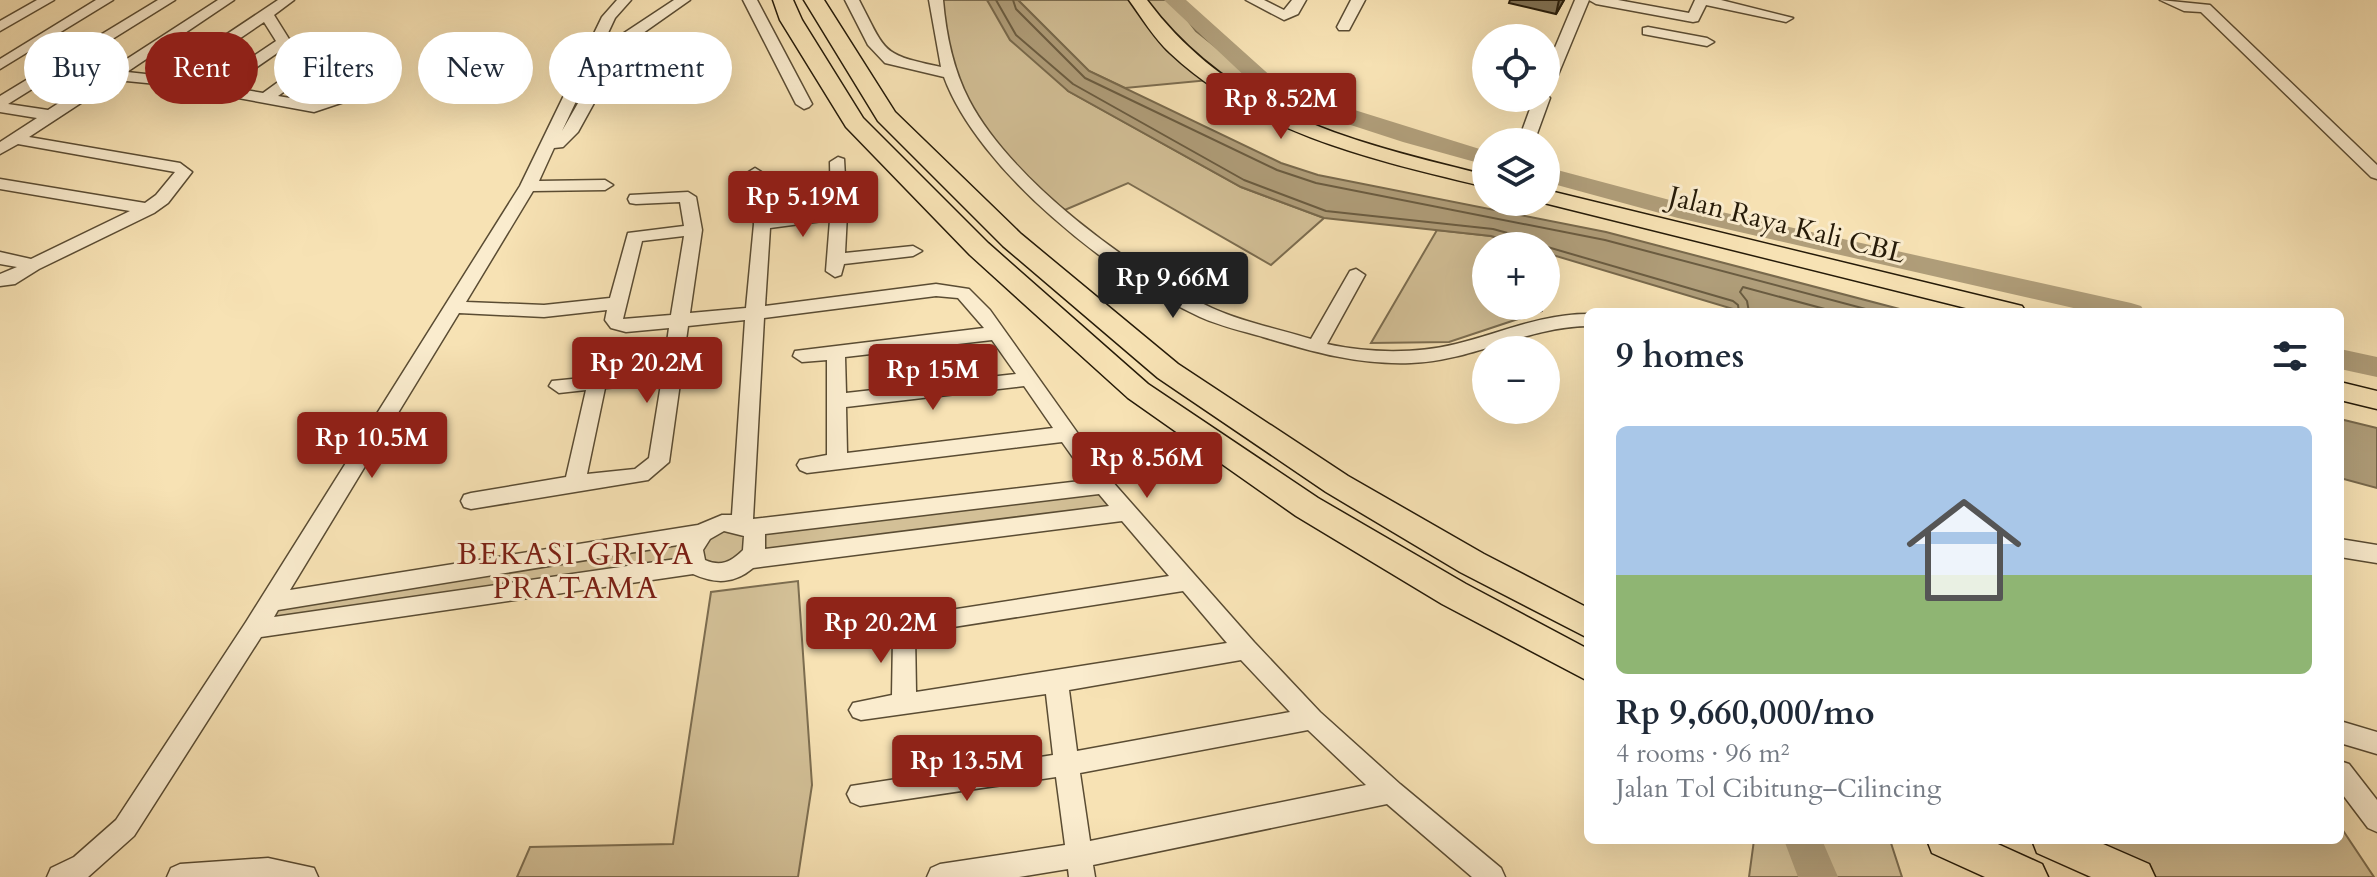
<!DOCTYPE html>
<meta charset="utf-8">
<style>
:root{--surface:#fff;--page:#f2f2f3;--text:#1f2937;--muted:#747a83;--accent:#8f2418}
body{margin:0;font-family:Cardo,serif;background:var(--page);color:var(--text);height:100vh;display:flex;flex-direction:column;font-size:30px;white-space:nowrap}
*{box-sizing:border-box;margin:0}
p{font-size:26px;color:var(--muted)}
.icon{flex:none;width:44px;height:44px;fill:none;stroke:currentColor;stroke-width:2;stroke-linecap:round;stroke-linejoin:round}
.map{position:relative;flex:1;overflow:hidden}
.sheet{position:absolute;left:1584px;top:308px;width:760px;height:536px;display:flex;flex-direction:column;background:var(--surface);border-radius:12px;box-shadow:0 8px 32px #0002}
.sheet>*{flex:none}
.hud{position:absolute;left:24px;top:32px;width:760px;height:72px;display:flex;gap:16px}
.fabs{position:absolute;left:1472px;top:24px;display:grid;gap:16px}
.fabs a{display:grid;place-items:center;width:88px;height:88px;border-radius:50%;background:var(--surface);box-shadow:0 8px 32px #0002;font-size:40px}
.price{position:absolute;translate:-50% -68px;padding:0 18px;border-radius:8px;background:var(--accent);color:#fff;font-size:26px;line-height:52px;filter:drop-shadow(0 2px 4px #0008)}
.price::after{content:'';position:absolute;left:50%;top:48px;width:24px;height:18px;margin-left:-12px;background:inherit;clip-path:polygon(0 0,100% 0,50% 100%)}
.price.on{background:#222;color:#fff}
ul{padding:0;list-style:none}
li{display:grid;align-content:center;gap:16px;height:424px;padding:0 32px}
li span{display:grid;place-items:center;height:248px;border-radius:12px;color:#555}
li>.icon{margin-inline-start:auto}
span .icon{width:144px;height:144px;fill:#fffc;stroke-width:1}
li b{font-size:34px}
h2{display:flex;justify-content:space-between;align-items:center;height:96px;padding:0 32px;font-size:34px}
.chip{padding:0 28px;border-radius:36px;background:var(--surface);box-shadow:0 8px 32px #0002;font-size:28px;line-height:72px}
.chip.on{background:var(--accent);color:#fff}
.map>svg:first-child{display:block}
.green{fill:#d3c097;stroke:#7c6d50;stroke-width:2}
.water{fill:#b09e7a;stroke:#78694c;stroke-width:2}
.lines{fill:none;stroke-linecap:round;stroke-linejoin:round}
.shore{stroke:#6a5c41;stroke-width:2}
.river{fill:#b09e7a;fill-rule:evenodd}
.minor-casing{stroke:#5a4c33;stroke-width:3}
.major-casing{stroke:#251a08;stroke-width:3}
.highway-casing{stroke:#251a08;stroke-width:3}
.minor{fill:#faecce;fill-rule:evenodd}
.major{fill:#f7e2b4;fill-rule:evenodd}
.highway{fill:#f7e2b4;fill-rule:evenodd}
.wall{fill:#7e7053;stroke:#251a08;stroke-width:2}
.shaded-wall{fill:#665b44;stroke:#251a08;stroke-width:2}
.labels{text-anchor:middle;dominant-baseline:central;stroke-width:6;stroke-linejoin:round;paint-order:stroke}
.street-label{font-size:28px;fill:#251a08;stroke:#faecce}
.neighbourhood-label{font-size:30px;letter-spacing:2px;fill:#7a1f14;stroke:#faecce}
</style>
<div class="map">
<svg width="2377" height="877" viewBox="0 0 2377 877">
<rect width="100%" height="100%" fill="#f7e2b4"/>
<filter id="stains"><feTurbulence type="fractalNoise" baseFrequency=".0025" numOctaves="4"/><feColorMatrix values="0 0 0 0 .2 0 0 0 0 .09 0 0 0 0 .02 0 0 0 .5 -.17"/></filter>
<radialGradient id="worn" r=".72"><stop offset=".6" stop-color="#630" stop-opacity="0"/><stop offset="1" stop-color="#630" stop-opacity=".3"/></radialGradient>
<!-- green -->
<path class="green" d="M938,0h49l81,91 173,96 83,31 -53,47 -143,-82 -68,29 -88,-95 -20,-41z
M1018,0h154l24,31 56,45 -127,12 -36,-17z
M1437,230l54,6 33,10h-38v60h56v5l-93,31 -78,1z
M1104,486l23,26 -873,117 17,-27 431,-69z
M798,581l14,204 -14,92h-281l13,-30 143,-3 38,-252z
M2340,826l34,51h-237l-84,-37h287z
M1754,840h136l12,37h-153z"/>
<!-- water -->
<path class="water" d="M987,0h31l71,71 192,92 37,12 288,57 305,80h-168l-197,-59v-7h-22l-33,-10 -167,-18 -83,-31 -173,-96 -58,-51z
M2340,419l37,9v60l-37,-10z"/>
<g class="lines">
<!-- shore -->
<path class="shore" d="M996,0l20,35 57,49 171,96 82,31 167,18 22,6 5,11
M1013,0l3,9 69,69 192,92 39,13 289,57 272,72
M1544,246l189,55 5,4 1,7
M1749,312l-2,-11 -7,-9 3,-5 93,25"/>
<!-- river -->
<path class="river" d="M1164,0h22l98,88 202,63v14l-83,-23 -135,-44z
M1546,167l135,36 450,100 10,3 4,6h-54l-413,-94 -132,-36z
M2340,349l37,8v20l-37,-8z
M1784,840h38l16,37h-40z"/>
<defs>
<path id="minor" d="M37,0h17l-54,31v-10z
M96,0h17l-113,69v-10z
M158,0h17l-167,104 40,6 170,-110h16l-107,72 37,4 114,-76h16l-20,15 15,24 88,28 5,7 -13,15 -16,10 -39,13 -147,-27 -51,-5 -87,57 151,26 12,9 -24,31 -14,10 -115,56 -24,15 -15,2v-12l17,-7 -17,-3v-12l31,7 99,-48 -130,-22v-10l145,24 11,-8 19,-23 -157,-28 -18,10v-12l37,-24 -37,-6v-16zM264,22l12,19 -64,43 -32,-5zM286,47l28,9 -51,37 -35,-6zM327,61l40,13c-28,29 -52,29 -89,22z
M617,0h14l-16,18 -53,113 53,-92 59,-39h16l-64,45 -48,87 -15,15 -9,1 -15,33 66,-1 8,5 -8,5 -72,1 -67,111 78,3 66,-7 18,-65 56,-7 -4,-24 -44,2 -6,-1 -2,-4 2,-4 58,-3 8,5 6,33 -12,83 56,-5 8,-84 -7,-51 8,-5 8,5 7,45 61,-8 -1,-48 8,-5 6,2 3,55 -2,39 68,-7 9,5 -9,5 -69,8 -3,11 -6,2 -9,-6 4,-51 -60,8 -5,78 171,-22 33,5 21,21 121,170 143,162 66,70 80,72 101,84 4,9h-33l-85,-73 -294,61 2,12h-26l-1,-8 -49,8h-92l4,-9 9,-4 125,-19 -9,-68 -196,29 -9,-4 -4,-8 4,-8 202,-31 -7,-61 -185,26 -8,-3 -4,-7 4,-7 39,-8 1,-58 -32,4 -8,-2 -3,-7 3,-7 316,-49 -47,-55 -369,47c-19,16 -38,16 -60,6l-432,63 -127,199 -46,41h-41l4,-9 23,-11 42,-37 130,-198 274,-436 82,-169zM684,236l-13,79 -48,4 19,-78zM936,296l22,2 26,30 -189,23 -2,5 9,6 25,-2v95l-27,5 -3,5 3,5 7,3 255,-31 27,38 -336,39 11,-201zM607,310l-2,10 6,8 15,4 43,-4 -6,42 -111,11 -3,5 10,7 27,-3 -20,87 -95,16 -7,2 -3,6 3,6 7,2 177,-29 21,-18 19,-136 57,-6 -13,195h-10l-24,10 -408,65 77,-127 57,-2 3,-5 -3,-5 -48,-2 83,-136 85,4zM992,340l24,34 -170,19 -1,-36zM661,384l-12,74 -14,11 -48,5 18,-86zM1024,386l29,42 -206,25 -1,-46zM1099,494l10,12 -344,43v-15zM724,531l20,5 -1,14c-12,12 -22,17 -38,10l-2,-10 7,-11zM684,544l-1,14 -409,59 4,-7zM1183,591l44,52 -311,49 -1,-59zM1241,660l49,52 -213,39 -8,-61zM1308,730l58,55 -276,56 -10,-68z
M743,0h14l55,104 -3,3 -5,2 -8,-5z
M845,0h14c28,54 22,54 82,67l-12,-67h14c3,35 10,69 26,100 42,80 162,170 243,208 31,14 66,21 99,31l39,-68 6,-2 9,6 -38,69c41,9 88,10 129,0 45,-11 85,-30 132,-30v12c-62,1 -115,35 -177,37 -53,2 -98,-11 -148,-26 -21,-6 -43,-11 -63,-20 -88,-41 -222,-147 -256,-240l-59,-14 -17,-18z
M1246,0h18l20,10 8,-10h14l-8,14 -14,6z
M1351,0h14l-16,30h-10l-2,-3z
M1575,0h14l-36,87 -7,4v-22z
M1589,0h29l71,13 6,-13h26l72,18 -7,4 -80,-17 -8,16 -5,1 -97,-18z
M2160,0l50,5 167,160v14l-6,-2 -170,-165 -17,-1z
M1648,27l59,11 7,4 -7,4 -64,-12v-6z
M1546,94l4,4 -16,44h-16l16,-44h12z
M2340,539l37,6v18l-37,-6z
M2340,721l37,11v22l-37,-11z
M2340,761l9,3 28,36v32l-9,-4 -28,-37z
M268,858l46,10 4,9h-151l4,-9 9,-4z"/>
<path id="major" d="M1129,0h18c86,115 207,142 339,175v12c-111,-27 -230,-53 -316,-134 -16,-15 -28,-35 -41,-53z
M1546,190l468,114 8,2 4,6h-44l-442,-110h6z
M2340,382l37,9v18l-37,-9z"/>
<path id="highway" d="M773,0h20l9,20 61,98 125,125 160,141 170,114 148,86 122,65v32l-146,-77 -146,-88 -168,-118 -158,-143 -124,-128 -66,-107z
M804,0h20l71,112 126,122 157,130 170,112 136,78 104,54v30l-128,-66 -134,-80 -168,-114 -155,-132 -125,-125z
M1927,840h62l53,24 6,13h-63l-53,-24z
M2032,840h62l55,24 6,13h-64l-54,-24z"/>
</defs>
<!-- minor casing -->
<use href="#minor" class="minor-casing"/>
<!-- major casing -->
<use href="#major" class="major-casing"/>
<!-- highway casing -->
<use href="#highway" class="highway-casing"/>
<!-- minor -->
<use href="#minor" class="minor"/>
<!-- major -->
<use href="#major" class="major"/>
<!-- highway -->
<use href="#highway" class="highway"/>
</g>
<!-- wall -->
<path class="wall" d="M1510,0h54l-8,14 -47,-11z"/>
<!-- shaded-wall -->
<path class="shaded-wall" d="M1559,0h5l-8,14z"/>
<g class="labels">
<!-- street labels -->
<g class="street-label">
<text transform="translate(1787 225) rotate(14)">Jalan Raya Kali CBL</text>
</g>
<!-- neighbourhood labels -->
<g class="neighbourhood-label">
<text x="576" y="554">BEKASI GRIYA<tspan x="576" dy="34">PRATAMA</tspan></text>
</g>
</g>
<rect width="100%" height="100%" filter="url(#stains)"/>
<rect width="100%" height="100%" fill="url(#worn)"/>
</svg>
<div class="fabs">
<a><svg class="icon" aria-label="locate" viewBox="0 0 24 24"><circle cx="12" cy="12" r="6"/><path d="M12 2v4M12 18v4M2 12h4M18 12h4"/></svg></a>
<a><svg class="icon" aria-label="layers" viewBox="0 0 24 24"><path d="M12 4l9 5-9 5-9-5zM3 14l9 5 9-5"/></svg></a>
<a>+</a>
<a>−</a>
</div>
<b class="price" style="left:1281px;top:141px">Rp 8.52M</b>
<b class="price" style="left:803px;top:239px">Rp 5.19M</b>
<b class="price on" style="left:1173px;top:320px">Rp 9.66M</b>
<b class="price" style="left:647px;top:405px">Rp 20.2M</b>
<b class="price" style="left:933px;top:412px">Rp 15M</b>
<b class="price" style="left:372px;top:480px">Rp 10.5M</b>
<b class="price" style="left:1147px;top:500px">Rp 8.56M</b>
<b class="price" style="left:881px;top:665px">Rp 20.2M</b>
<b class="price" style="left:967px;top:803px">Rp 13.5M</b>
<div class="hud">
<a class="chip">Buy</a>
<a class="chip on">Rent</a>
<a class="chip">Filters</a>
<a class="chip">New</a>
<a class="chip">Apartment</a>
</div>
<section class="sheet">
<h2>9 homes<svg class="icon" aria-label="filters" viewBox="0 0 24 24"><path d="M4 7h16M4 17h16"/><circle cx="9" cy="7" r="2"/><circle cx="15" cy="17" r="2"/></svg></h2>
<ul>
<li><span style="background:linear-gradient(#a9c7e8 60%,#8fb573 0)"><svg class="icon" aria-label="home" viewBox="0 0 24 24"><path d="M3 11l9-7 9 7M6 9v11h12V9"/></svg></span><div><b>Rp 9,660,000/mo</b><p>4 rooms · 96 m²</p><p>Jalan Tol Cibitung–Cilincing</p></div></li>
</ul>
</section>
</div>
